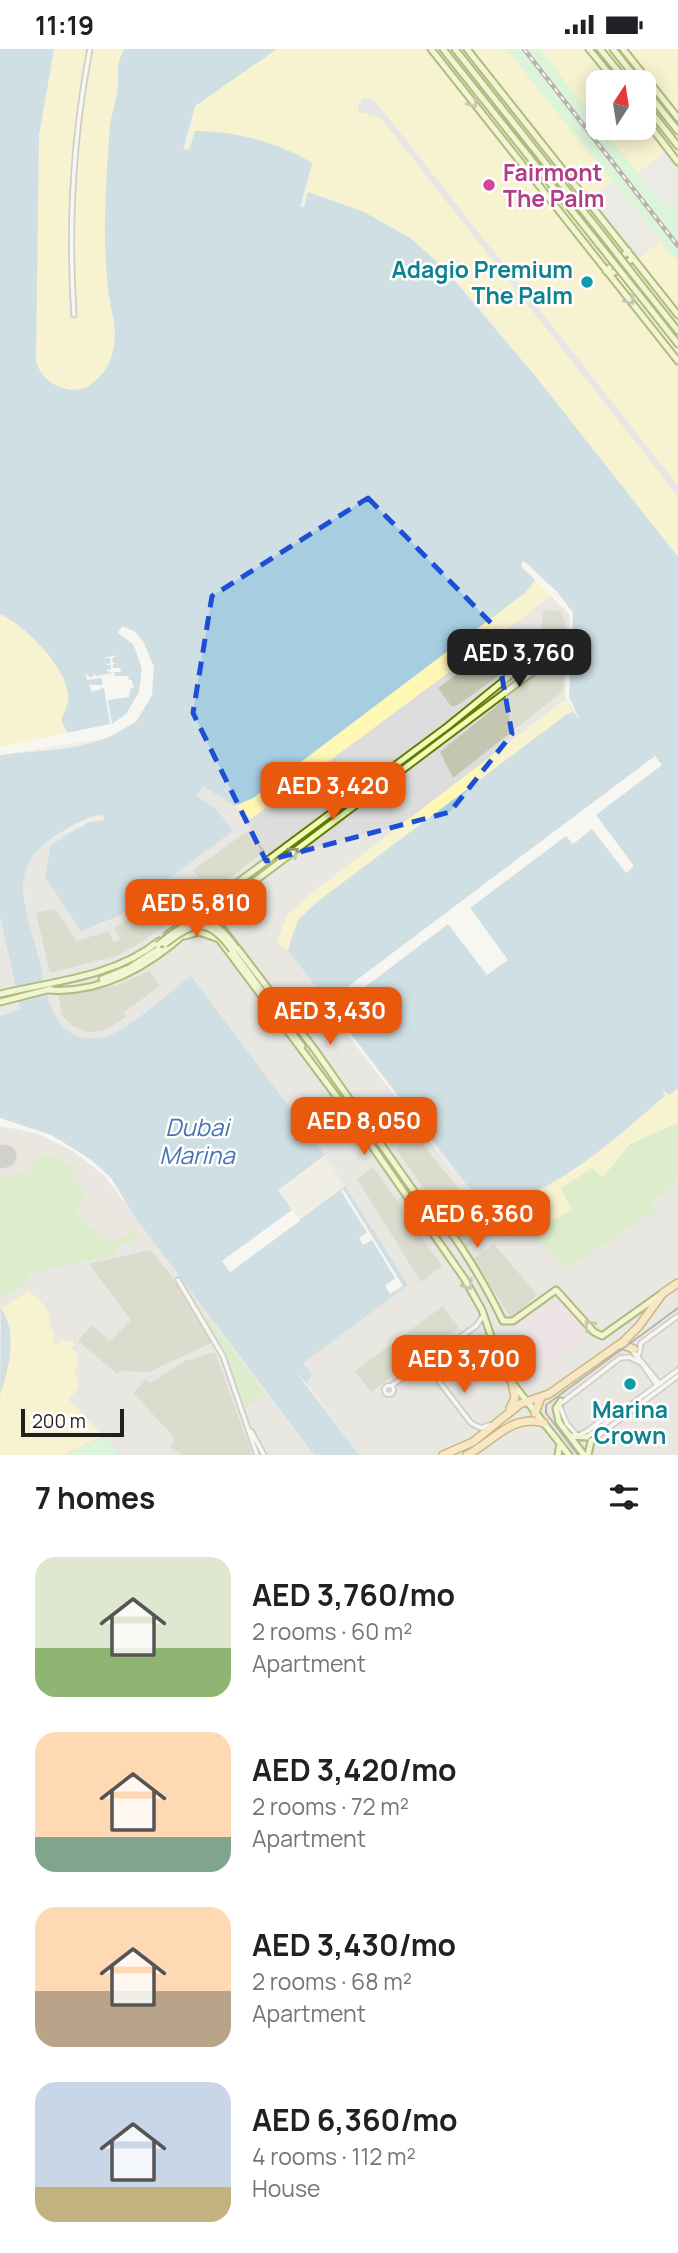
<!DOCTYPE html>
<meta charset="utf-8">
<style>
:root{--surface:#fff;--page:#f6f6f6;--text:#202124;--muted:#757577;--accent:#ea580c}
body{margin:0;font-family:Manrope,sans-serif;background:var(--page);color:var(--text);height:100vh;display:flex;flex-direction:column;font-size:26px;white-space:nowrap}
*{box-sizing:border-box;margin:0}
p{font-size:23px;color:var(--muted)}
.icon{flex:none;width:38px;height:38px;fill:none;stroke:currentColor;stroke-width:2;stroke-linecap:round;stroke-linejoin:round}
.map{position:relative;height:1406px;overflow:hidden}
.side{display:flex;flex-direction:column;background:var(--surface);flex:1}
.side>*{flex:none}
.needle{width:46px;rotate:12deg}
.fabs{position:absolute;left:586px;top:21px;display:grid;gap:14px}
.fabs a{display:grid;place-items:center;width:70px;height:70px;border-radius:14px;background:var(--surface);box-shadow:0 4px 18px #0003;font-size:35px}
.scale{position:absolute;left:21px;bottom:18px;width:103px;box-sizing:border-box;padding-left:7px;border:4px solid #202020;border-top:0;font-size:19px;line-height:24px;white-space:nowrap;color:#202020;-webkit-text-stroke:5px #fff;paint-order:stroke}
.price{position:absolute;translate:-50% -60px;padding:0 16px;border-radius:14px;background:var(--accent);color:#fff;font-size:23px;line-height:46px;filter:drop-shadow(0 2px 4px #0008)}
.price::after{content:'';position:absolute;left:50%;top:42px;width:21px;height:16px;margin-left:-10px;background:inherit;clip-path:polygon(0 0,100% 0,50% 100%)}
.price.active{background:#222;color:#fff}
ul{padding:0;list-style:none}
li{display:flex;align-items:center;gap:21px;height:175px;padding:0 35px}
li span{display:grid;place-items:center;flex:none;width:196px;height:140px;border-radius:21px;color:#555}
li>.icon{margin-inline-start:auto}
span .icon{width:84px;height:84px;fill:#fffc;stroke-width:1}
li b{font-size:30px}
h2{display:flex;justify-content:space-between;align-items:center;height:84px;padding:0 35px;font-size:30px}
.status{display:flex;justify-content:space-between;align-items:center;height:49px;padding:0 35px;background:var(--surface);direction:ltr}
.status svg{height:19px;fill:currentColor}
.map>svg:first-child{display:block}
.residential{fill:#dedddd}
.industrial{fill:#ead8e5}
.airport{fill:#e0ded8}
.construction{fill:#c4c6b1}
.grass{fill:#c5ecab}
.sand{fill:#fff7b6;fill-rule:evenodd}
.park{fill:#c3fbcd}
.parking{fill:#e4e4e4}
.plaza{fill:#dcdae7}
.water{fill:#a6cde0}
.pier{fill:#fff}
.lines{fill:none;stroke-linecap:round;stroke-linejoin:round}
.taxiway{stroke:#b0aeaa;stroke-width:10}
.runway{stroke:#b0aeaa;stroke-width:23}
.street-casing{stroke:#a7a7a7;stroke-width:7}
.secondary-casing{stroke:#647d01;stroke-width:9}
.primary-casing{stroke:#9c7700;stroke-width:10}
.street{stroke:#fff;stroke-width:3.5}
.secondary{stroke:#f2fcba;stroke-width:5}
.primary{stroke:#ffde9e;stroke-width:7}
.tram{stroke:#6e6e6e;stroke-width:2}
.rail-casing{stroke:#6e6e6e;stroke-width:4.5}
.rail{stroke:#fff;stroke-width:2;stroke-dasharray:5;stroke-linecap:butt}
.secondary-bridge-casing{stroke:#647d01;stroke-width:9;stroke-linecap:butt}
.secondary-bridge{stroke:#f2fcba;stroke-width:5}
.oneway{stroke:#949975}
.marked{fill:none;stroke:#1d4ed8;stroke-width:5;stroke-dasharray:14 9;stroke-linejoin:round}
.hotel-dot{fill:#d1479c;stroke:#fff;stroke-width:2.5}
.culture-dot{fill:#0f9aa8;stroke:#fff;stroke-width:2.5}
.labels{text-anchor:middle;dominant-baseline:central;stroke-width:5;stroke-linejoin:round;paint-order:stroke}
.hotel-label{font-size:23px;font-weight:bold;fill:#b23c85;stroke:#fff;text-anchor:start}
.culture-label{font-size:23px;font-weight:bold;fill:#0d838f;stroke:#fff;text-anchor:end}
.water-label{font-size:24px;font-style:italic;fill:#4874b4;stroke:#fff}
</style>
<div class="status"><b>11:19</b><svg viewBox="0 0 49 12"><path d="M0 12V9h3v3zM5 12V6h3v6zM10 12V3h3v9zM15 12V0h3v12zM26 1h20v11H26zM47 4h2v5h-2z"/></svg></div>
<div class="map">
<svg width="678" height="1406" viewBox="0 0 678 1406">
<rect width="100%" height="100%" fill="#f1eee6"/>
<!-- residential -->
<path class="residential" d="M521,517l51,43 5,102 -11,4 -249,187 -29,48 33,44h12l11,-8 15,19 -11,8 72,112 249,-30 9,13v347h-319l-52,-71 5,-10 -9,-11 104,-78 -82,-130 -206,-121 -29,7 -19,-5 -17,-17 -5,-20 -27,12 -22,5v-100l16,66 9,-80 -2,-26 12,-26 10,-8 39,-17 -33,20 42,83 24,-11 115,-86 -15,-21 -18,-12v-9l130,-49 197,-148z
M0,1069l37,11 65,39 32,48 179,239h-313v-60l4,-12 -4,-75z"/>
<!-- industrial -->
<path class="industrial" d="M552,1245h8l28,36 -1,6 -39,30 -27,-43z"/>
<!-- airport -->
<path class="airport" d="M0,1079l39,12 29,17 4,-4 16,13 -3,3 34,30 62,80 -6,4 -20,-20 6,-4 -15,-21 -4,1 -4,-6 -23,10 -9,-2 -31,-29 12,-18 -15,-15 2,-12 -20,-11 -28,16 -26,6z"/>
<!-- construction -->
<path class="construction" d="M547,561l13,1 5,11 -2,69 -110,87 -13,-26 97,-79 6,-61z
M503,590l12,15 -1,11 -58,41h-5l-13,-18z
M249,781l16,21 -55,42 -17,-23z
M169,841l15,20 -42,32 -23,13 -69,18 -14,-60 19,-4 22,32 31,-10 6,11 6,-3 -6,-11z
M150,922l10,15 -36,26 2,5 -23,14 -16,1 -14,-6 -11,-10 -4,-21 57,-9z
M415,1086l75,92 -23,21 -72,-100z
M373,1118l69,99 -21,16 -64,-103z
M494,1195l43,51 -26,23 -38,-59z
M151,1201l22,28 39,65 -64,29 -27,-1 -4,3 -39,-33 13,-16 19,16 21,-21 -42,-56z
M443,1257l16,21 -88,65 -16,-21z
M215,1303l36,100 1,3h-71l-10,-9 4,-8 -42,-45 13,-14 4,4 35,-22z"/>
<!-- grass -->
<path class="grass" d="M678,1074v59l-27,21 7,10 -3,3 -4,-3 -84,56 -33,-34 -1,-12 12,1 27,-14 -11,-21 31,-21 11,9 27,-33z
M41,1107h12l22,11 -3,12 15,15 -12,18 31,29 6,-2 3,3 19,-12 5,5 -4,5 -18,6 1,7 -6,3 -81,17 -11,15 -20,9v-118l26,-7z
M189,1243l76,102 -20,14 -20,-56z"/>
<!-- sand -->
<path class="sand" d="M54,0h70c-6,13 -6,16 -6,30 1,15 -6,32 -8,47 -4,53 -8,107 -2,160 2,24 10,46 4,69 -5,19 -18,30 -36,36 -17,-3 -37,-11 -40,-31l3,-225z
M277,0h401v508c-42,-53 -84,-106 -125,-159 -69,-87 -126,-170 -237,-204l-12,13 8,-43c-33,-22 -78,-33 -117,-33l-6,19 6,-44zM598,33h46v46h-46z
M536,530l17,16 -302,224 -16,-13 18,-8 273,-206z
M0,565c24,10 71,57 68,85 0,7 -5,15 -7,21l75,2 -136,33z
M566,650l7,13 -256,190 -25,33 -4,15 -11,-8 10,-27 26,-23z
M678,1039v35l-48,21 -27,33 -11,-9 -31,20 11,22 -27,14 -22,-2 -14,17 -25,-28 -6,-12c53,20 149,-70 186,-104z
M29,1242c9,7 26,22 20,35l6,8 -2,9 3,2 12,-11 -5,6 3,3 6,-4 3,6 -5,2 8,8 -3,20 4,11 -10,14 34,36 -40,19h-63c0,-18 0,-37 0,-56 1,-27 17,-67 1,-91z"/>
<!-- park -->
<path class="park" d="M506,0h34l58,75v4h4l58,73 18,7v55z
M105,1388l14,18h-54z"/>
<!-- parking -->
<path class="parking" d="M666,102l12,14v43l-18,-7 -22,-28z
M613,133l48,59 -24,18 -47,-60z"/>
<!-- plaza -->
<path class="plaza" d="M363,49l9,1 15,17 291,370v10l-297,-378 -22,-6 -1,-8z"/>
<!-- water -->
<path class="water" d="M0,0h54l-15,86 -3,225c4,23 35,38 54,25 17,-11 25,-30 25,-51 0,-15 -6,-32 -7,-47 -6,-53 -2,-108 2,-161 2,-15 9,-32 8,-47 0,-14 0,-17 6,-30h153l-82,57 -12,43 6,1 6,-19c39,0 84,11 117,32l-12,44h4l4,-15 56,20 46,26 33,29 93,110 142,180v531l-9,7 -7,-6 3,7c-38,32 -134,123 -187,103l-140,-182 5,-10 5,6 11,-9 -15,-18 -21,10 -35,-46 10,-30 19,-18 249,-187 7,-3 6,7 -10,-22 4,-84 -15,-20 -32,-31 -5,4 15,13 -10,13 -273,206 -18,8 -32,-20 -6,10 20,14 16,21 -116,86 -36,14 -36,-54 6,-32 38,-23 15,-2 -1,-5c-16,1 -30,10 -43,18 -57,33 -34,74 -21,126 5,20 8,49 22,65 9,12 24,16 38,14 26,-3 70,-46 92,-62l134,179 -47,35 14,20 -69,51 7,11 115,-86 63,99 -105,78 9,11 -5,10 -12,-13 64,84h-45l-180,-239 -32,-48 -42,-28 -60,-22v-102l21,-6 -21,-94v-161c47,-6 115,-3 144,-46l-1,-68 -17,-4c24,22 21,70 -10,85 -15,7 -32,9 -48,12l-7,-14c2,-6 7,-14 7,-21 3,-28 -44,-75 -68,-85z
M1,1259c17,25 8,60 -1,87z"/>
<!-- pier -->
<path class="pier" d="M523,512l35,32 15,20 -4,84 10,22 -14,-22 5,-82 -49,-49z
M122,577l12,5 9,10 11,26 -2,28 -16,27 -29,16 -107,17v-8l110,-23 -6,-36 -12,4 -3,-7h13v-7l-15,2 -1,-8 3,5 5,-1 -1,-5 3,5 16,-3 -6,-3 5,-1v-4h-6l6,-2 -1,-5h-7l15,-3 -6,3 1,5h5l-5,1v4h7l1,4h-7l1,4h13l1,4h3l2,8 -4,1 -1,8 -21,3 4,24 14,-10 13,-22 3,-23 -8,-24 -16,-12z
M655,707l7,9 -66,50 38,51 -8,7 -34,-44 -19,15 -7,-8 -96,72 38,52 -21,15 -39,-51 -95,72 -7,-8z
M342,959l-4,9 146,194 -150,-194 1,-5z
M0,1069l51,17 39,24 21,19 23,38 -28,-39 -33,-26 -37,-18 -36,-7z
M343,1140l60,97 -13,8 -5,-8 10,-8 -23,-38 -9,5 -4,-7 8,-6 -26,-41z
M292,1161l8,11 -70,51 -8,-11z"/>
<g class="lines">
<!-- taxiway -->
<path class="taxiway" d="M0,1104v6"/>
<!-- runway -->
<path class="runway" d="M0,1108l5,-1"/>
<defs>
<path id="street" d="M74,266c-6,-89 -1,-178 16,-266
M178,1231l45,76 34,99
M639,1305l2,-11 37,-27
M425,1314l46,60 10,5 8,-3
M657,1336l-25,-35 28,34
M384.5 1341a4.5 4.5 0 1 1 9 0a4.5 4.5 0 1 1-9 0Z
M391,1337l85,-60 7,-10
M614,1369c-15,-3 -23,16 -37,17l-10,-11 -8,-19 61,-47 9,-1 10,5
M251,1382l13,24
M587,1388l91,-67
M591,1392l87,-65"/>
<path id="secondary" d="M431,0l247,312
M443,0l150,188
M455,0l145,183
M467,0l211,266
M589,0l27,33
M600,0l27,33
M613,0l26,33
M623,0l55,69
M644,39l34,43
M644,54l34,43
M644,69l34,44
M606,222l22,-20
M608,224l7,-1 18,-14
M643,238l35,44
M637,243l41,52
M524,602l7,1 3,6 -1,14 -6,4 -9,-7 1,-13z
M206,858l109,143 110,157c24,11 66,89 78,114h10l43,-31 38,42 8,4 59,-42
M199,863l8,11
M211,865l316,-238
M213,882l133,178 118,169 18,32 21,61 66,84
M167,886l281,-209 70,-57
M185,887l14,-4 17,6
M232,901l70,96
M102,930l27,-11 31,-20
M48,941c54,4 103,-25 141,-60
M0,945c55,-13 114,-17 159,-53
M0,953l51,-13
M561,1352l-5,7 3,14 25,33
M570,1387l17,1
M558,1406l2,-11
M588,1406l3,-14"/>
<path id="primary" d="M620,1295l14,5
M510,1359l5,-10 -3,-15
M535,1364l6,-16
M443,1406l30,-13 47,-38 29,-10 75,-53 15,-15 24,-33 15,-10
M467,1406c26,-13 45,-42 77,-32"/>
</defs>
<!-- street casing -->
<use href="#street" class="street-casing"/>
<!-- secondary casing -->
<use href="#secondary" class="secondary-casing"/>
<!-- primary casing -->
<use href="#primary" class="primary-casing"/>
<!-- street -->
<use href="#street" class="street"/>
<!-- secondary -->
<use href="#secondary" class="secondary"/>
<!-- primary -->
<use href="#primary" class="primary"/>
<!-- tram -->
<path class="tram" d="M578,1406l-32,-42v-8l132,-97"/>
<defs>
<path id="rail" d="M524,0l154,197"/>
</defs>
<!-- rail casing -->
<use href="#rail" class="rail-casing"/>
<!-- rail -->
<use href="#rail" class="rail"/>
<defs>
<path id="secondary-bridge" d="M600,183l43,55
M593,188l44,55
M165,895c30,-23 43,-27 67,6
M158,896c33,-27 50,-38 78,3"/>
</defs>
<!-- secondary-bridge casing -->
<use href="#secondary-bridge" class="secondary-bridge-casing"/>
<!-- secondary-bridge -->
<use href="#secondary-bridge" class="secondary-bridge"/>
</g>
<!-- one-way arrows -->
<defs><path id="oneway-chevron" d="M-2-3.5L2.5 0L-2 3.5" fill="none" stroke-width="1.6" stroke-linecap="round" stroke-linejoin="round" transform="scale(1.75)"/></defs>
<g class="oneway">
<use href="#oneway-chevron" transform="translate(473 54) rotate(52)"/>
<use href="#oneway-chevron" transform="translate(630 251) rotate(52)"/>
<use href="#oneway-chevron" transform="translate(294 803) rotate(-37)"/>
<use href="#oneway-chevron" transform="translate(468 1236) rotate(57)"/>
<use href="#oneway-chevron" transform="translate(589 1276) rotate(-132)"/>
</g>
<!-- marked area -->
<path d="M0 0H678V1406H0ZM368,449l125,127 19,109 -62,78 -184,49 -73,-148 19,-117z" fill="#f1eee6" fill-opacity=".55" fill-rule="evenodd"/>
<path class="marked" d="M368,449l125,127 19,109 -62,78 -184,49 -73,-148 19,-117z"/>
<!-- markers -->
<circle class="hotel-dot" cx="489" cy="136" r="7"/>
<g class="culture-dot">
<circle cx="587" cy="233" r="7"/>
<circle cx="630" cy="1335" r="7"/>
</g>
<g class="labels">
<!-- hotel labels -->
<g class="hotel-label">
<text x="503" y="123">Fairmont<tspan x="503" dy="26">The Palm</tspan></text>
</g>
<!-- culture labels -->
<g class="culture-label">
<text x="573" y="220">Adagio Premium<tspan x="573" dy="26">The Palm</tspan></text>
<text x="630" y="1360" text-anchor="middle">Marina<tspan x="630" dy="26">Crown</tspan></text>
</g>
<!-- water labels -->
<g class="water-label">
<text x="197" y="1077">Dubai<tspan x="197" dy="28">Marina</tspan></text>
</g>
</g>
</svg>
<div class="fabs">
<a><svg class="needle" viewBox="-14 -14 28 28"><path d="M0-13l5 13h-10z" fill="#e53935"/><path d="M0 13l5-13h-10z" fill="#757577"/></svg></a>
</div>
<div class="scale">200 m</div>
<b class="price active" style="left:519px;top:640px">AED 3,760</b>
<b class="price" style="left:333px;top:773px">AED 3,420</b>
<b class="price" style="left:196px;top:890px">AED 5,810</b>
<b class="price" style="left:330px;top:998px">AED 3,430</b>
<b class="price" style="left:364px;top:1108px">AED 8,050</b>
<b class="price" style="left:477px;top:1201px">AED 6,360</b>
<b class="price" style="left:464px;top:1346px">AED 3,700</b>
</div>
<section class="side">
<h2>7 homes<svg class="icon" aria-label="filters" viewBox="0 0 24 24"><path d="M4 7h16M4 17h16"/><circle cx="9" cy="7" r="2"/><circle cx="15" cy="17" r="2"/></svg></h2>
<ul>
<li><span style="background:linear-gradient(#dfe7d0 65%,#8fb573 0)"><svg class="icon" aria-label="home" viewBox="0 0 24 24"><path d="M3 11l9-7 9 7M6 9v11h12V9"/></svg></span><div><b>AED 3,760/mo</b><p>2 rooms · 60 m²</p><p>Apartment</p></div></li>
<li><span style="background:linear-gradient(#ffd9b3 75%,#7fa58c 0)"><svg class="icon" aria-label="home" viewBox="0 0 24 24"><path d="M3 11l9-7 9 7M6 9v11h12V9"/></svg></span><div><b>AED 3,420/mo</b><p>2 rooms · 72 m²</p><p>Apartment</p></div></li>
<li><span style="background:linear-gradient(#ffd9b3 60%,#b9a48a 0)"><svg class="icon" aria-label="home" viewBox="0 0 24 24"><path d="M3 11l9-7 9 7M6 9v11h12V9"/></svg></span><div><b>AED 3,430/mo</b><p>2 rooms · 68 m²</p><p>Apartment</p></div></li>
<li><span style="background:linear-gradient(#c9d6e8 75%,#c2b280 0)"><svg class="icon" aria-label="home" viewBox="0 0 24 24"><path d="M3 11l9-7 9 7M6 9v11h12V9"/></svg></span><div><b>AED 6,360/mo</b><p>4 rooms · 112 m²</p><p>House</p></div></li>
</ul>
</section>
